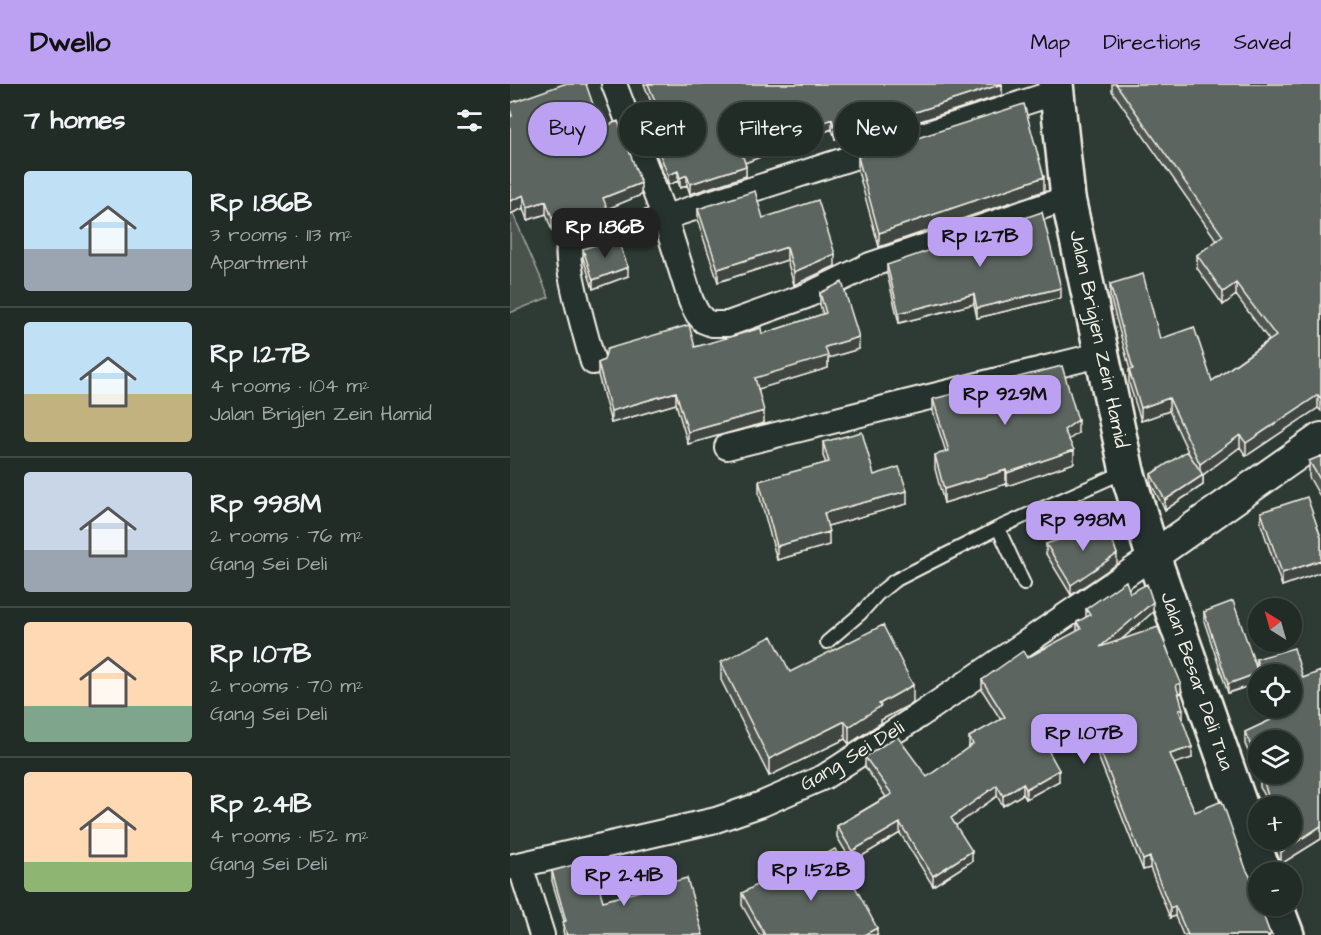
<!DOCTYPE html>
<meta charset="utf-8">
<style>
:root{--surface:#222c27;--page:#2a342f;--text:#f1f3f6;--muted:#a2a7a7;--line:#3f4844;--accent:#bca0f2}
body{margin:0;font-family:"Architects Daughter",sans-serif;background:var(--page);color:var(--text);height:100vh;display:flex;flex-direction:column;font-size:22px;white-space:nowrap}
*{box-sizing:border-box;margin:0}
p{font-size:20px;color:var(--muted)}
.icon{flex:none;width:33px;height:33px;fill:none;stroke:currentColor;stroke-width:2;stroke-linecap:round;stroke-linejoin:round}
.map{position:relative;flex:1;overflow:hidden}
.drawer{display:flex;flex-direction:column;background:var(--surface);width:510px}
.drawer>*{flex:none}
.top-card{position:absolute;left:18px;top:18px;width:570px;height:54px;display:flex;gap:12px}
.needle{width:39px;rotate:323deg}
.fabs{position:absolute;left:738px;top:514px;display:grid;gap:12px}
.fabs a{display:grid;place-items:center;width:54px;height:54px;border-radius:50%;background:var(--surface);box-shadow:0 2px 4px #0004,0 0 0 2px var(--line);font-size:30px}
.price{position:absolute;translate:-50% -51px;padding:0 14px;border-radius:12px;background:var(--accent);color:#111;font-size:20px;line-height:39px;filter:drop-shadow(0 2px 3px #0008)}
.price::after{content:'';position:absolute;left:50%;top:36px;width:18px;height:14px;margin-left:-9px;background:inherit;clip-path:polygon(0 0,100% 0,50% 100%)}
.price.selected{background:#222;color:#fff}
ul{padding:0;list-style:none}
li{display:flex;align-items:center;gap:18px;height:150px;padding:0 24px}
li+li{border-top:2px solid var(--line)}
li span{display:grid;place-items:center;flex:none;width:168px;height:120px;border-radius:6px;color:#555}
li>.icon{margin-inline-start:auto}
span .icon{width:72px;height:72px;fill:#fffc;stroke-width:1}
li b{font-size:26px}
h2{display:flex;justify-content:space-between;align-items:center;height:72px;padding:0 24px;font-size:26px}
.chip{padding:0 21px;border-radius:27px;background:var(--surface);box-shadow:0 2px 4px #0004,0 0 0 2px var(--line);font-size:21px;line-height:54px}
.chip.selected{background:var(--accent);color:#111}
header{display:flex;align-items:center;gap:36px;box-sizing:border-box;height:84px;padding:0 30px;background:var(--accent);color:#111}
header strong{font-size:28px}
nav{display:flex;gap:33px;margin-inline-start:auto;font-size:21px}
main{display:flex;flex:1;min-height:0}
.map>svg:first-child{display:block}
.green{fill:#48524c;stroke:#9ea29a;stroke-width:1.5}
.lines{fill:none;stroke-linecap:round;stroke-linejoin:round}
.service-casing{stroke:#f4f1e8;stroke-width:16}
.minor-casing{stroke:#f4f1e8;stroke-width:28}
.tertiary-casing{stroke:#f4f1e8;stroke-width:34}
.primary-casing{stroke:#f4f1e8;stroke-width:38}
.service{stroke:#26332d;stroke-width:12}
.minor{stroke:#26332d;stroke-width:24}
.tertiary{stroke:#26332d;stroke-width:30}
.primary{stroke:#26332d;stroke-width:33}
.wall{fill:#4f5751;stroke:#f4f1e8;stroke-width:1.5;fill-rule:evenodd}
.shaded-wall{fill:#404742;stroke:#f4f1e8;stroke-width:1.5}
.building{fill:#5c655e;stroke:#f4f1e8;stroke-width:1.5}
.labels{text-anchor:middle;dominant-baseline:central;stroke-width:4.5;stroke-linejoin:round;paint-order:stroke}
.street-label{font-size:20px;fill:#f4f1e8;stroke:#26332d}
</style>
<header>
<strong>Dwello</strong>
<nav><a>Map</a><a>Directions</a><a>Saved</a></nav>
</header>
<main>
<section class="drawer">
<h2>7 homes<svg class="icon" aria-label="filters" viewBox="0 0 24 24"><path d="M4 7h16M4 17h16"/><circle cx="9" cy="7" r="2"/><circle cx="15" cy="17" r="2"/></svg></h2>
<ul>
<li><span style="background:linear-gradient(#bfe0f5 65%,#9aa5b1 0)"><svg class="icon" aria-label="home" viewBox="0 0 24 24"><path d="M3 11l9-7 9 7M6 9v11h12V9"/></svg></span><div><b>Rp 1.86B</b><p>3 rooms · 113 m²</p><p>Apartment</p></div></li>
<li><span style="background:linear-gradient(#bfe0f5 60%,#c2b280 0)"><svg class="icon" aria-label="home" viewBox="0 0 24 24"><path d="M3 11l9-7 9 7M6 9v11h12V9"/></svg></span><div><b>Rp 1.27B</b><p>4 rooms · 104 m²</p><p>Jalan Brigjen Zein Hamid</p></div></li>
<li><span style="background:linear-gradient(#c9d6e8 65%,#9aa5b1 0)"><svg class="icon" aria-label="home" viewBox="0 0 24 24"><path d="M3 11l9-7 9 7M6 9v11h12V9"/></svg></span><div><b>Rp 998M</b><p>2 rooms · 76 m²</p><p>Gang Sei Deli</p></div></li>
<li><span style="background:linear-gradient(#ffd9b3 70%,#7fa58c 0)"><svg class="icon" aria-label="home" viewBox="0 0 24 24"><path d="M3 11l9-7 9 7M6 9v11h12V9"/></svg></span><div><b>Rp 1.07B</b><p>2 rooms · 70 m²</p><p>Gang Sei Deli</p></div></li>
<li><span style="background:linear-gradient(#ffd9b3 75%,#8fb573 0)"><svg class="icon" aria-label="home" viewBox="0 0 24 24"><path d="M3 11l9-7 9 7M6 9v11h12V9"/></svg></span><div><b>Rp 2.41B</b><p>4 rooms · 152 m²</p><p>Gang Sei Deli</p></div></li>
</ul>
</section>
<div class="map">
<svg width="811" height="851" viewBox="0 0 811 851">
<rect width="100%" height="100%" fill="#2e3b34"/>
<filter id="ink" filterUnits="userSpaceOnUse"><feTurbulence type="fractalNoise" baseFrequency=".0167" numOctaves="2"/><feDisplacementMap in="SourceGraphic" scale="12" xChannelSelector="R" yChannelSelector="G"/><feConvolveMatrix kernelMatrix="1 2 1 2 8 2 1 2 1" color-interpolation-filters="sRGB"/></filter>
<g filter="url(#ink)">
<!-- green -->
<path class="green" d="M0,123l39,90 -39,16z"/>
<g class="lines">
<defs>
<path id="service" d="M488,444l26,56
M317,558l33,-28 18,-20 16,-13 104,-53 128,-57"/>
<path id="minor" d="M104,0l51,134 26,83 6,12 7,8 8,3h16l78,-28 64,-31 198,-67
M83,278c-5,-18 -29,-102 -24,-114l488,-156
M217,363l376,-93
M10,781l22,70
M0,783l206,-47 46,-16 62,-27 96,-62 233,-159"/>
<path id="tertiary" d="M643,472l168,-118"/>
<path id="primary" d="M546,0l12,114 59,273 26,85 111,317
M766,822l11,29"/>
</defs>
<!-- service casing -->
<use href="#service" class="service-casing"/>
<!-- minor casing -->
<use href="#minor" class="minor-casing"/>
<!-- tertiary casing -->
<use href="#tertiary" class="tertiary-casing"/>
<!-- primary casing -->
<use href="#primary" class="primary-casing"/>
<!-- service -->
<use href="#service" class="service"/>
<!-- minor -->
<use href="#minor" class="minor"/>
<!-- tertiary -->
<use href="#tertiary" class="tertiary"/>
<!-- primary -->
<use href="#primary" class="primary"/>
</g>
<!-- wall -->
<path class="wall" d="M134,0h358v11l-151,48 -3,-8 -13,4 -3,-10 -87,34 1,13 -56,18 -3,-9 -7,3 -2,-7 -10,4 -24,-61v-11l10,-3z
M602,0h209v327l-3,-3 -72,48 -6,-9 -37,28v10l-38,25 -14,-26v-10l39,-18 -21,-45 -28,10 -12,-38v-13h1l-20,-74v-12l50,55 52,42 57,-41 -33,-45 -13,10 -26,-37v-13l20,-14 -105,-150z
M0,19l91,25 40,67 -34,14v12l-35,11 -2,-7 -18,6 -6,-17 -18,6 -4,-12 -14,6z
M348,73l186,34 -165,56 -21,-76z
M188,125l65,9 72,48 -41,19 -7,-25 -69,22 -20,-60z
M73,165l45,27 -35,13 -10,-31z
M377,181l174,33 -84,20 -3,-14 -75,19 -12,-49z
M310,209l39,56 -31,9v10l-70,21 6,34 -76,21 -12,-40 -65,19 -13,-48v-12l97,-16 67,-13 61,-20 -3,-9z
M423,315l145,34 -9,6 5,24 -67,23 -1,-2 -62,19 -9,-34v-14l11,-3 -13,-40z
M313,358l51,33 33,29 -80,22 2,19 -52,15 -18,-66v-13l67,-18 -3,-7z
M811,372v42l-12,-21v-16z
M751,428l60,25v35l-39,14 -21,-62z
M536,460l71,20 -46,31 -25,-41z
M620,509l23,19 -32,28 60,53 -2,1 4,25 -1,1 10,38 -18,5 21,49 63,94 11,25 3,4h-89l-8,-19 -5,2 -20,-50 -7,2 -56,-142 -41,19 13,34 -33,18 -3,-5 -20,12 -6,-10 -42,29 17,36 -39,25 -33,-53 -48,29 -15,-25v-11l49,-29 -21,-30v-10l62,20 42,-30v-10l32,-17 -19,-30v-10l45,-22 50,-26v-10l9,-4v-9z
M694,528l52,57v-10l47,19 18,-7v168l-40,25 -9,-24h20v-33h-24l-4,-13 -4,-7v-9l-15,-34v-12l26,-12 -3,-12h24v-33h-34v8l-30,10 -24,-72zM748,657l34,33h-34z
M211,578l69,10 123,31 -32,17v3l-32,21 -4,-5 -76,37 -48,-96z
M42,787l51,30 100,34h-139l-1,-4 1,-10 -12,-40z
M278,791l89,60h-118l-17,-30v-12z"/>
<!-- shaded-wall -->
<path class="shaded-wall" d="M492,0v11l-151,48v-10z
M322,35v10l-90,35v-10z
M338,41v10l-13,4v-10z
M236,82v10l-56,18v-10z
M168,87v10l-10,4v-10z
M177,91v10l-7,3v-10z
M534,93v14l-165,56v-14z
M131,99v12l-34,14v12l-35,11v-13l31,-21z
M14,111v13l-14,6v-13z
M36,117v13l-18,6v-13z
M60,128v13l-18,6v-13z
M277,163v13l-69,22v-13z
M325,170v12l-41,19v-13z
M118,183v9l-35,13v-9z
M726,199v12l-13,10v-13z
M551,204v10l-84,20v-10z
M464,210v10l-75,19v-10z
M349,253v12l-31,9v10l-73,22v-12l70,-31z
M166,308v12l-65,19v-12z
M808,311v13l-72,48v-13z
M659,314v13l-28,10v-13z
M254,327v12l-76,21v-12z
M568,336v13l-14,10v-13z
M730,351v12l-40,30v-13z
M564,366v13l-67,23v-13z
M496,386v14l-62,19v-14z
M693,391v10l-38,25v-10z
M397,407v13l-83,23v-14z
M319,448v13l-52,15v-14z
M607,470v10l-46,31v-10z
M811,476v12l-39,14v-13z
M643,518v10l-53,46v-11z
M748,589v10l-30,10v-9z
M671,599v10l-5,2v-10z
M403,601v18l-32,17v3l-32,21v-17l30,-23z
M673,625v10l-4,2v-11z
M577,633v11l-45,21v-10z
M335,637v18l-76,37v-17z
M682,663v11l-22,7v-11z
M549,686v11l-33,18v-10z
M513,699v11l-20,12v-10z
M487,701v11l-46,33v-11z
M390,739v10l-48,29v-11z
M811,742v13l-40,25v-12z
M462,767v10l-39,25v-10z
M640,773v11l-7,2v-10z
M665,822v10l-5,2v-10z
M367,844v7h-13z"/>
<!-- building -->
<path class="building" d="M54,0h22l15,44 17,-7 23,62 -38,15 4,10 -35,11 -2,-7 -18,6 -6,-17 -18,6 -4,-12 -14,6v-85h2l-2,-7v-6z
M138,0h354l-151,49 -3,-8 -13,4 -3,-10 -90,35 4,12 -56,18 -3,-9 -7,3 -2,-7 -10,4 -24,-62 14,-5z
M606,0h205v315l-3,-4 -72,48 -6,-8 -40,29 -31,-66 -28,10 -12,-38 4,-1 -23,-85 33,-10 17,65 34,-12 18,54 64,-45 -40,-53 -13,9 -26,-37 26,-19z
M514,20l20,73 -165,56 -21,-76z
M245,107l8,27 55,-18 17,54 -41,18 -7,-25 -69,22 -20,-60z
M532,128l19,76 -84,20 -3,-14 -75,19 -12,-48z
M107,154l11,29 -35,13 -10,-31z
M332,198l17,55 -34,10 3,9 -73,22 9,33 -76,21 -12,-40 -65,19 -13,-48 6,-3 3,-11 82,-24 6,22 66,-19 1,6 64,-21 -6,-20z
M552,282l16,54 -14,10 10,20 -67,23 -1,-3 -62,19 -9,-34 14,-4 -16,-52z
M352,348l12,43 25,-8 8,24 -83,22 5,19 -52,14 -18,-65 70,-19 -6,-20z
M677,367l16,24 -38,25 -14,-26z
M811,372v25l-12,-20z
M797,413l14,40v23l-39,13 -21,-61z
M597,440l10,30 -46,31 -25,-41z
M616,497l4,12 17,-9 6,18 -53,45 58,-20 23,56 -5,2 7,24 -4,1 13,37 -22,7 25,58 27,-11 24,68 12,22v15h2l9,25 3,4h-84l-13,-29 -5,2 -20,-51 -7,3 -56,-143 -45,22 17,31 -33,19 -3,-6 -20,13 -6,-11 -46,33 21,33 -39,25 -33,-53 -48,28 -15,-25 55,-32 -27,-37 32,-21 30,41 46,-33 -4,-7 36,-20 -23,-37 41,-29 4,7 54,-29 -4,-7 13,-7 -4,-6z
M723,517l25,72 -30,11 -24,-72z
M373,541l30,60 -34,19 2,2 -32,21 -4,-6 -76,38 -48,-97 51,-26 18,36z
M784,564l9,30 18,-7v155l-40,26 -4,-12h15v-33h-21l-7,-25 -4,-7 1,-1h31v-33h-34v21l-13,-30 30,-14 -4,-10h21v-33h-31l-5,-16z
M325,765l42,79 -13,7h-99l-23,-42 44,-24 2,6z
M81,776l12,41 84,-23 16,57h-136l-4,-13 3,-1 -14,-50z"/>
</g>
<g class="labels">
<!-- street labels -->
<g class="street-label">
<text transform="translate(589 255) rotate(78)">Jalan Brigjen Zein Hamid</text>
<text transform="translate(687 597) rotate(71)">Jalan Besar Deli Tua</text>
<text transform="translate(342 672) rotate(-31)">Gang Sei Deli</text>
</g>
</g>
</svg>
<div class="fabs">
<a><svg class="needle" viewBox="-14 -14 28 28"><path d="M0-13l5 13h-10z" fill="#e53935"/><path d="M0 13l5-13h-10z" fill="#a2a7a7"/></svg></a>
<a><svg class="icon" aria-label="locate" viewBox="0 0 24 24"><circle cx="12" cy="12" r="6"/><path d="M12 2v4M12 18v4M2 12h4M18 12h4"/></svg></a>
<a><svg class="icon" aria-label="layers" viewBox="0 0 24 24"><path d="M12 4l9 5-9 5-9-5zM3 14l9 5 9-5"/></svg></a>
<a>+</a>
<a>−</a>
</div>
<b class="price selected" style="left:95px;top:175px">Rp 1.86B</b>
<b class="price" style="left:470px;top:184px">Rp 1.27B</b>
<b class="price" style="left:495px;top:342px">Rp 929M</b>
<b class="price" style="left:573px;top:468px">Rp 998M</b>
<b class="price" style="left:574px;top:681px">Rp 1.07B</b>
<b class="price" style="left:301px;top:818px">Rp 1.52B</b>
<b class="price" style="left:114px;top:823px">Rp 2.41B</b>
<div class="top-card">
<a class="chip selected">Buy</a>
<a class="chip">Rent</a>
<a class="chip">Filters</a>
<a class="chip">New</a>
</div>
</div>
</main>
